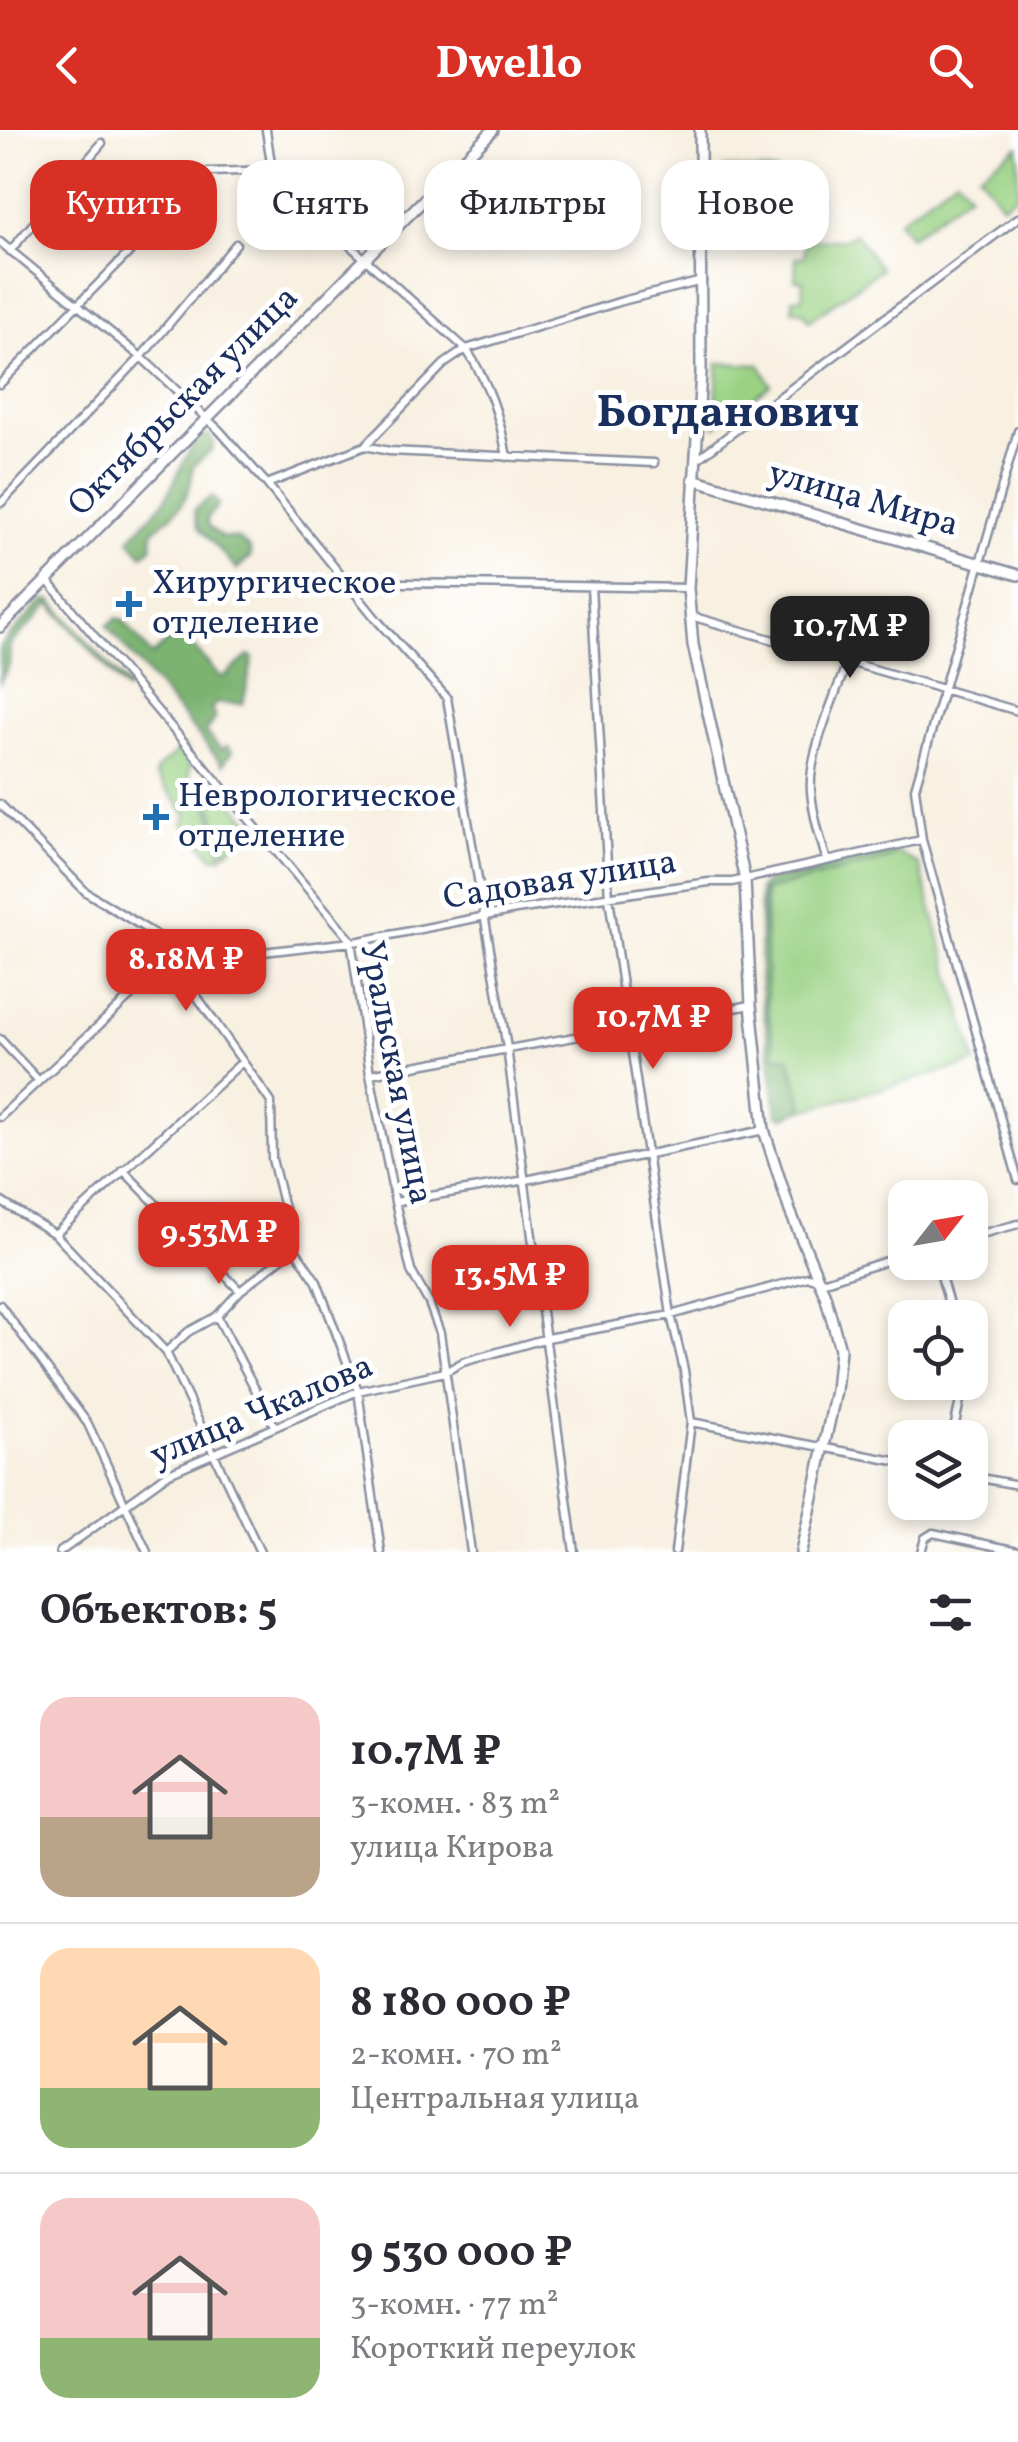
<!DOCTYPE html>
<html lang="ru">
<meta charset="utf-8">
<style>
:root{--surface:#fff;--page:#f7f7f7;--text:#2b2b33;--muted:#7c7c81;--line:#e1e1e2;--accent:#d93025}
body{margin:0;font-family:Vollkorn,serif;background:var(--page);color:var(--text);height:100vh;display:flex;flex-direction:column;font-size:38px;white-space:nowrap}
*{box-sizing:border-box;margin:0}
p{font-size:32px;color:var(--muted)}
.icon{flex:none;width:55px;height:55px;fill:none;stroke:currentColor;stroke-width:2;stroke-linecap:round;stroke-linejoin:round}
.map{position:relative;height:1422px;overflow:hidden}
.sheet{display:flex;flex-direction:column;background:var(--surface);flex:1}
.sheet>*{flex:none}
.banner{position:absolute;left:30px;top:30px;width:960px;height:90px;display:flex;gap:20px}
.needle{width:65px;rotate:59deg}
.buttons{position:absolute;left:888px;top:1050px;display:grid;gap:20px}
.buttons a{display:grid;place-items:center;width:100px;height:100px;border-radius:20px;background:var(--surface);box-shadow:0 5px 15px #0003;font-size:50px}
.price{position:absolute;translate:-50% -85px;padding:0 22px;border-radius:20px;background:var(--accent);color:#fff;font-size:32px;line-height:65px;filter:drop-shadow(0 2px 5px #0008)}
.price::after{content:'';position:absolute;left:50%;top:60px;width:30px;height:22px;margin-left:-15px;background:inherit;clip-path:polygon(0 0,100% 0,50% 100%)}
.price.active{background:#222;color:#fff}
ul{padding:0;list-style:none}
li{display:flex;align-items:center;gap:30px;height:250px;padding:0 40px}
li+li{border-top:2px solid var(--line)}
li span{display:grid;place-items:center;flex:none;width:280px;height:200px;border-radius:30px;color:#555}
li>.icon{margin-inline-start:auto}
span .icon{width:120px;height:120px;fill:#fffc;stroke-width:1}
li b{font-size:42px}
h2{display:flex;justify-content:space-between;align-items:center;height:120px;padding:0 40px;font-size:42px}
.pill{padding:0 35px;border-radius:30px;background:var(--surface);box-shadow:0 5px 15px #0003;font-size:35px;line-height:90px}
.pill.active{background:var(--accent);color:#fff}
header{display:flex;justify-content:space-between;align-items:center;height:130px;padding:0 40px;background:var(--accent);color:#fff;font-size:45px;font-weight:700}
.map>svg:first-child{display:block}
.green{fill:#9ad183;stroke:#5a8070;stroke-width:2.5}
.forest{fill:#7bb371;stroke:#4b7168;stroke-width:2.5}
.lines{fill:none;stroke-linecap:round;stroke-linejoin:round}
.minor-casing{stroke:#8a90a0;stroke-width:11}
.major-casing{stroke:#8a90a0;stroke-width:14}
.minor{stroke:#fff;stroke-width:6}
.major{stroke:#fff;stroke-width:9}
.poi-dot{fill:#1f6fb2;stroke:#fff;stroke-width:4}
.labels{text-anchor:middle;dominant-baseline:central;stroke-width:10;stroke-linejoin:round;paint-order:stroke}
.street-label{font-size:35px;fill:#1b2f5e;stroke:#fff}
.poi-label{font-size:35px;fill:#1b2f5e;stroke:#fff;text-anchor:start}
.district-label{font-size:45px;font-weight:bold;fill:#1b2f5e;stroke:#fff}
</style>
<header><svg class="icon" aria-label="back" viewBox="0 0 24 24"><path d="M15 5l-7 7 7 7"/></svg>Dwello<svg class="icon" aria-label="search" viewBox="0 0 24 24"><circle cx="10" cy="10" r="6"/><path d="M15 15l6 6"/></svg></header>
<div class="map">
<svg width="1018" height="1422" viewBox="0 0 1018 1422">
<rect width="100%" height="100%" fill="#fff"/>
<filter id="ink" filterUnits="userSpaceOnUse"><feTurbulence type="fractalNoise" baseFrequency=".01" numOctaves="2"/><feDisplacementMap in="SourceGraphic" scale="20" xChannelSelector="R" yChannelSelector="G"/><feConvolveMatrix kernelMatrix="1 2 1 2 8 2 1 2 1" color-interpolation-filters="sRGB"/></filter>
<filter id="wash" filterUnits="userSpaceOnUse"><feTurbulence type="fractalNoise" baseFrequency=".0048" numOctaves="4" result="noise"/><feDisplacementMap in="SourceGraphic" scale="40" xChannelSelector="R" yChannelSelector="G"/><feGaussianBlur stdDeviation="2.25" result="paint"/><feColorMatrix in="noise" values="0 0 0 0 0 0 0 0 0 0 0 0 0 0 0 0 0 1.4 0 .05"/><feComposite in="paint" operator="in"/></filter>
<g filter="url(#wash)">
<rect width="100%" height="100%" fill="#f8f0e1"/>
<!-- green -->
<path class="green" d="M1018,16v48l-16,11 -23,-31z
M724,38l52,4 -1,26 -52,-3z
M957,47l12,16 -59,44 -12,-16z
M855,103l26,36 -72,52 -7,-10 -9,-1v-12h9l1,-17 -8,-1 1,-23h8l1,-16 39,-2z
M718,233l42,2 11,20 -56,42z
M184,616c2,5 6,10 6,15 0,16 -7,21 14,29l19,65 -3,2h-7l-30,-34 4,-8 -32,-40 3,-7z
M217,653l37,44 -28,25 -19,-61z
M899,723l20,12 57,198 -194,53 -20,-114 -3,-114z"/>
<!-- forest -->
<path class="forest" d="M201,305h8l5,7 -2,8 -19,16c-1,33 -16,46 -40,65l-1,16 -9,8 -14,-16 36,-39 28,-57z
M212,366l7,8 -12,14 1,8 13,11 16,1 13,11 1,7 -14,13 -39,-42 -4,-17z
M44,470h7l78,88 -3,2 -76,-86 -40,41 -1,21 -9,16v-36z
M117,488l6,2 29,36 28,-25 39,45h6l24,-21 4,3 -10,46 -26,-1 -6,5 4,11 -9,13 15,18 6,-4 5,5 -9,14 -116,-139z
M891,721l3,2 -5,6 -124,32 2,114 9,51 13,1 15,50 -20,11 -7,-4 -17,-133 2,-95 5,-5z"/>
</g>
<g filter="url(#ink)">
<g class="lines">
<defs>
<path id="minor" d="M266,0l6,40 12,17 182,162c23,34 34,68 41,108
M0,112l141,115 78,73 48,54 110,136 70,78 60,350 67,504
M10,121l92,-108
M0,254l208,-212 64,-2
M1018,301l-103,357 7,52 96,340
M366,315l78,-81 22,-15 156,-48 80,-20
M696,330l322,-242
M267,354l98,-38 24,5 265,12
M1,373l140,-146 95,-113
M47,450l304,360 19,134 25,128 16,69 18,32 11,30 31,219
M346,452l342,6
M591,457l18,311 62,417 13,55 7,52 -16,130
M691,486l327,95
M0,674l86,88 119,73
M827,731c-7,-23 -14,-46 -16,-70 -3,-38 24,-93 36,-129
M205,835l49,-12 106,-12 156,-31 193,-28h23l189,-42
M205,835l-11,16 2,14 75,107 1,57 22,89 23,34 41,109 23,161
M0,909l39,42
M370,944l381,-69
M0,987l135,-125
M123,1040l117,121
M0,1071l55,33 111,118 94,200
M395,1072l131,-22 238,-50
M55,1104l186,-171
M970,1107l48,-13
M937,1132l16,56
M0,1175l88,119 59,128
M217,1186l58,111
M166,1222l22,-20 29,-16 23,-25 54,-43
M691,1292l214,41
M952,1308l12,-56
M970,1346l48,9
M60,1422l109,-79 189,-82 87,-19 18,-10 84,-24 124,-23 137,-38 17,4 80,-26
M921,1422l4,-14 8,-5 85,18"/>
<path id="major" d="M700,0l1,242 -13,216 5,57 52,235 6,125 13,125 26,81 35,84 15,54 -4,42 -35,161
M693,349l325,96
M0,497l493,-497"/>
</defs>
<!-- minor casing -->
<use href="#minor" class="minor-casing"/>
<!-- major casing -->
<use href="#major" class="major-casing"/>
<!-- minor -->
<use href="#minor" class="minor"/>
<!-- major -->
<use href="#major" class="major"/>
</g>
</g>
<!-- markers -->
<g class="poi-dot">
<path d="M124 459h10v10h10v10h-10v10h-10v-10h-10v-10h10z"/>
<path d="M151 672h10v10h10v10h-10v10h-10v-10h-10v-10h10z"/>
</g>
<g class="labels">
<!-- street labels -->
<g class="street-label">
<text transform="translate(184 272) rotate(-45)">Октябрьская улица</text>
<text transform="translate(863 370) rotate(16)">улица Мира</text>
<text transform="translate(560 751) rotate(-9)">Садовая улица</text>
<text transform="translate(395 943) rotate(79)">Уральская улица</text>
<text transform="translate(262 1282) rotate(-23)">улица Чкалова</text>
</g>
<!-- poi labels -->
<g class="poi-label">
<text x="152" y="454">Хирургическое<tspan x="152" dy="40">отделение</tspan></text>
<text x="178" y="667">Неврологическое<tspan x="178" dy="40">отделение</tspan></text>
</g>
<!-- district labels -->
<g class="district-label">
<text x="728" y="284">Богданович</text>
</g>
</g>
</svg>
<div class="buttons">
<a><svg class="needle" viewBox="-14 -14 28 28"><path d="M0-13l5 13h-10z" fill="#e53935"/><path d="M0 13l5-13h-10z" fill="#7c7c81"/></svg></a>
<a><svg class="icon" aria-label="locate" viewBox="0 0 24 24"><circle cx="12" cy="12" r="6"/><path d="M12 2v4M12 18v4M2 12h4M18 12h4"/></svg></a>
<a><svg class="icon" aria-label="layers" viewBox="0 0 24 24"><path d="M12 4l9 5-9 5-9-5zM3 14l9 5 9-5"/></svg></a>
</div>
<b class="price active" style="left:850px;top:551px">10.7M ₽</b>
<b class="price" style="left:186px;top:884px">8.18M ₽</b>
<b class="price" style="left:653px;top:942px">10.7M ₽</b>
<b class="price" style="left:219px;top:1157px">9.53M ₽</b>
<b class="price" style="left:510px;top:1200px">13.5M ₽</b>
<div class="banner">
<a class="pill active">Купить</a>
<a class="pill">Снять</a>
<a class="pill">Фильтры</a>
<a class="pill">Новое</a>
</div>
</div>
<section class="sheet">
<h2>Объектов: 5<svg class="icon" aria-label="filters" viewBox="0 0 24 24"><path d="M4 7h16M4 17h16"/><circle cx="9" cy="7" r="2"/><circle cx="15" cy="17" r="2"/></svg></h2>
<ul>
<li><span style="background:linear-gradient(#f6c9c9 60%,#b9a48a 0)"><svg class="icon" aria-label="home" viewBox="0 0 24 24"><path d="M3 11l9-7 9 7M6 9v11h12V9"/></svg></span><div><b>10.7M ₽</b><p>3-комн. · 83 m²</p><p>улица Кирова</p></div></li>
<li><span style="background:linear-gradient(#ffd9b3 70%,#8fb573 0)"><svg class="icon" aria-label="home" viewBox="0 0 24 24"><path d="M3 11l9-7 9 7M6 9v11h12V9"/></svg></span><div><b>8 180 000 ₽</b><p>2-комн. · 70 m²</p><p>Центральная улица</p></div></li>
<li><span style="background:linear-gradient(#f6c9c9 70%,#8fb573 0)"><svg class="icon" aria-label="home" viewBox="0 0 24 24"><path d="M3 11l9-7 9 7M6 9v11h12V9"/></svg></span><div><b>9 530 000 ₽</b><p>3-комн. · 77 m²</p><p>Короткий переулок</p></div></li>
</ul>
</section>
